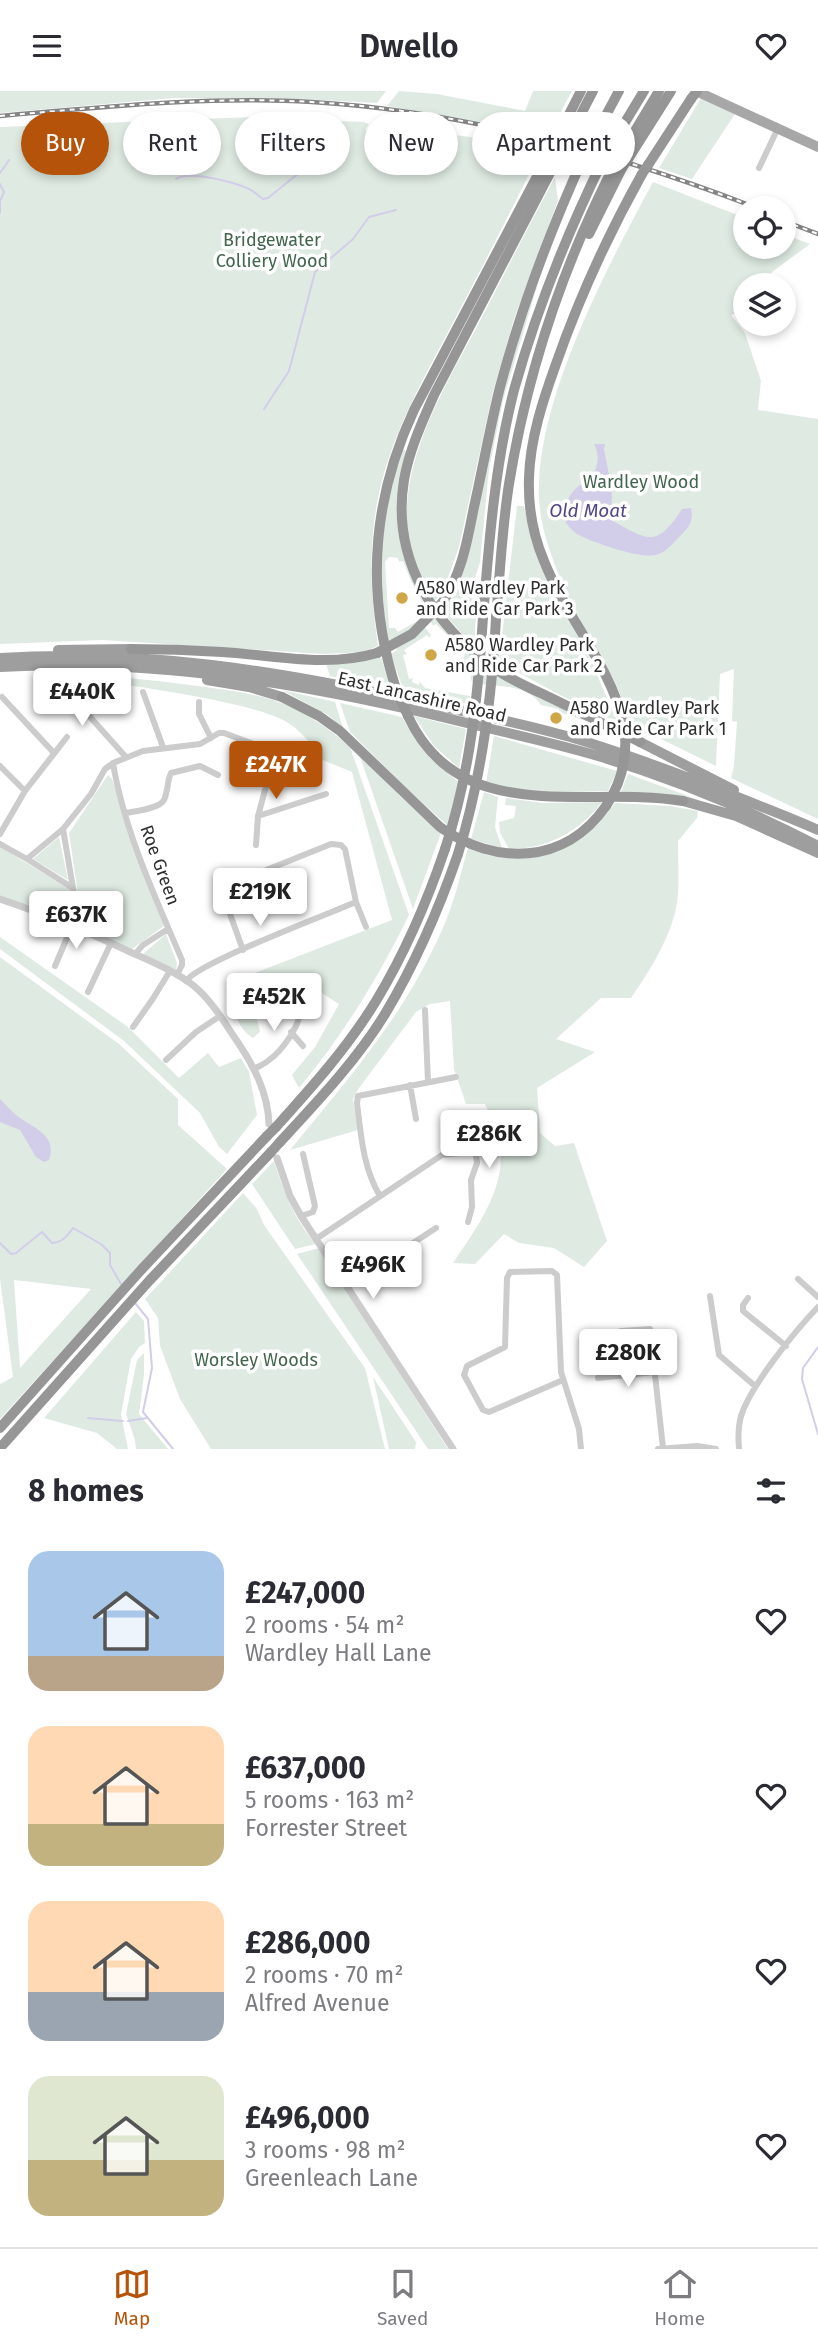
<!DOCTYPE html>
<meta charset="utf-8">
<style>
:root{--surface:#fff;--page:#f7f7f7;--text:#2b2b33;--muted:#7c7c81;--line:#e1e1e2;--accent:#b45309}
body{margin:0;font-family:"Fira Sans",sans-serif;background:var(--page);color:var(--text);height:100vh;display:flex;flex-direction:column;font-size:26px;white-space:nowrap}
*{box-sizing:border-box;margin:0}
p{font-size:23px;color:var(--muted)}
.icon{flex:none;width:38px;height:38px;fill:none;stroke:currentColor;stroke-width:2;stroke-linecap:round;stroke-linejoin:round}
.map{position:relative;height:1358px;overflow:hidden}
.details{display:flex;flex-direction:column;background:var(--surface);flex:1}
.details>*{flex:none}
.top-card{position:absolute;left:21px;top:21px;width:777px;height:63px;display:flex;gap:14px}
.buttons{position:absolute;left:733px;top:105px;display:grid;gap:14px}
.buttons a{display:grid;place-items:center;width:63px;height:63px;border-radius:50%;background:var(--surface);box-shadow:0 4px 10px #0003;font-size:35px}
.price{position:absolute;translate:-50% -60px;padding:0 16px;border-radius:7px;background:#fff;color:#222;font-size:23px;line-height:46px;filter:drop-shadow(0 2px 4px #0008)}
.price::after{content:'';position:absolute;left:50%;top:42px;width:21px;height:16px;margin-left:-10px;background:inherit;clip-path:polygon(0 0,100% 0,50% 100%)}
.price.selected{background:var(--accent);color:#fff}
ul{padding:0;list-style:none}
li{display:flex;align-items:center;gap:21px;height:175px;padding:0 28px}
li span{display:grid;place-items:center;flex:none;width:196px;height:140px;border-radius:21px;color:#555}
li>.icon{margin-inline-start:auto}
span .icon{width:84px;height:84px;fill:#fffc;stroke-width:1}
li b{font-size:30px}
h2{display:flex;justify-content:space-between;align-items:center;height:84px;padding:0 28px;font-size:30px}
.pill{padding:0 24px;border-radius:32px;background:var(--surface);box-shadow:0 4px 10px #0003;font-size:24px;line-height:63px}
.pill.selected{background:var(--accent);color:#fff}
header{display:flex;justify-content:space-between;align-items:center;height:91px;padding:0 28px;background:var(--surface);font-size:32px;font-weight:600}
.tab-bar{display:flex;justify-content:space-around;align-items:center;height:98px;border-top:2px solid var(--line);background:var(--surface);font-size:19px;color:var(--muted)}
.tab-bar a{display:grid;justify-items:center;gap:4px}
.tab-bar .selected{color:var(--accent)}
.map>svg:first-child{display:block}
.green{fill:#dfebe2;fill-rule:evenodd}
.water{fill:#d2cde8}
.lines{fill:none;stroke-linecap:round;stroke-linejoin:round}
.stream{stroke:#d2cde8;stroke-width:2}
.minor{stroke:#ccc;stroke-width:6}
.tertiary{stroke:#ccc;stroke-width:7}
.primary{stroke:#a7a7a7;stroke-width:10}
.trunk{stroke:#9e9e9e;stroke-width:10}
.motorway{stroke:#969696;stroke-width:10}
.rail-casing{stroke:#848484;stroke-width:4.5}
.rail{stroke:#fff;stroke-width:2;stroke-dasharray:5;stroke-linecap:butt}
.motorway-bridge{stroke:#969696;stroke-width:10}
.poi-dot{fill:#d0a747;stroke:#fff;stroke-width:2.5}
.labels{text-anchor:middle;dominant-baseline:central;stroke-width:7;stroke-linejoin:round;paint-order:stroke}
.park-label{font-size:18px;fill:#42664d;stroke:#fff}
.poi-label{font-size:18px;fill:#2f2f2f;stroke:#fff;text-anchor:start}
.street-label{font-size:18px;fill:#2f2f2f;stroke:#fff}
.water-label{font-size:19px;font-style:italic;fill:#514788;stroke:#fff}
</style>
<header><svg class="icon" aria-label="menu" viewBox="0 0 24 24"><path d="M4 6h16M4 12h16M4 18h16"/></svg>Dwello<svg class="icon" aria-label="heart" viewBox="0 0 24 24"><path d="M12 20l-8-8c-3-5 5-10 8-4 3-6 11-1 8 4z"/></svg></header>
<div class="map">
<svg width="818" height="1358" viewBox="0 0 818 1358">
<rect width="100%" height="100%" fill="#fff"/>
<!-- green -->
<path class="green" d="M0,0h386l-9,12 -76,-4 -127,-1 -174,15z
M399,0l38,3 88,17 8,-20h39l-24,44 -161,-29z
M701,7l34,16 -43,65 -33,-11z
M253,26l110,5 6,2 -4,6 19,4 21,-4 17,-7 9,2 8,8 104,13c-28,57 -57,114 -87,171 -30,58 -65,116 -78,181 -10,50 -7,98 0,148l-14,6 -41,2 -220,-14 -103,4v-517z
M555,86l3,24 -44,118 -21,73 -34,155 -14,39 -9,14h-2c-65,-91 1,-195 45,-277 25,-49 50,-98 76,-146z
M653,91l92,36 1,29h38v-13l26,10 -38,28 -7,13h-19l-1,25 -14,5 14,18 16,48 -3,29 60,9v400l-87,-41 3,-12 3,-44 -5,-1 2,-52 -14,5 -4,92 -59,-29 -26,-8c-11,-55 -50,-98 -70,-149 -13,-31 -24,-63 -22,-97 3,-94 70,-219 114,-301z
M540,180l-2,12 -35,117 -14,69 -9,93 -11,35 6,2 3,-13 -4,59 -12,-11 -19,-22 17,-33 42,-186z
M402,358l5,2 -7,88 9,32 17,35 32,38 137,80 -36,-12v-3l-18,-4c-14,-21 -44,-19 -67,-21l-3,-4 -1,-14 -7,-7 2,-6 -29,-29 -3,2 -6,-13h-4l4,-2 -16,-30 -8,-20 -4,1 -1,-4 -9,-1 -4,5 4,66h6l3,4 21,-12 12,15 -2,3 -2,-3 -23,15 3,4 -4,1 6,24 4,-1 -1,4 7,3 1,-3 5,6 45,8 -2,14 -63,-15 -14,-41 6,-4 -4,-10 -5,2c-8,-39 -11,-89 -3,-130 4,-21 11,-42 17,-63z
M517,415h7c13,53 39,101 64,148 11,23 19,47 31,69l-57,-27 -63,-34z
M381,566l10,34 -61,-15 -4,-12z
M34,582c58,1 114,6 171,14 22,3 46,6 68,13 29,10 55,27 77,47l59,168c-32,65 -64,117 -110,173l-7,-13 23,-28 24,-43c-10,-6 -44,-30 -53,-30 -8,-1 -13,4 -18,10 -21,21 -13,22 -8,48l-7,6c-20,-12 -25,-42 -11,-60l150,-58 -40,-148 -29,-12c-9,15 -12,21 -32,19l1,-18 16,4 6,-18c-10,-10 -19,-22 -33,-28 -23,-10 -52,-16 -77,-21 -56,-11 -113,-19 -170,-20z
M282,599l53,12 8,26 -15,-13z
M340,612l62,14c15,28 33,47 58,66l-13,42 -41,-37 -56,-56z
M414,625l52,13 -7,39 -25,-22z
M494,645l123,35 -9,20 -71,2 -51,-10z
M359,663l43,44 39,35 -28,76z
M628,683l71,26 -78,-8z
M108,684l4,4 52,147 -32,23 -49,-21 -14,-95z
M484,701l14,5 -3,30 7,21 -31,-9z
M506,707l37,5 59,-1c-23,30 -55,47 -93,47l-9,-16 -1,-11 15,-4 2,-12 -11,-1z
M615,712l55,3 28,5 -1,7 -19,23c0,18 1,36 0,54 -3,36 -27,74 -47,103h-30l-45,41 39,13 -58,36 3,45 15,13 19,-3 33,98 -23,26 -30,-19 -35,-5 -15,-9 -29,30 -22,-1c26,-38 61,-85 43,-134 -3,-8 -7,-17 -11,-25h-19l-12,-35 -4,-68 -20,3 -14,8 -57,76 -6,11 5,31 -68,20c59,-72 114,-134 152,-220 12,-26 18,-55 26,-82l19,7 23,3 69,-19 21,-17z
M59,746l9,43 -35,-21z
M0,756l70,42 5,34 -75,-26z
M166,843l11,29 -1,8 -33,-17z
M0,846l128,90 51,51 29,-25 11,14 22,-9 8,14 8,43 -30,39 -8,-7 -19,-34 -76,-72 -124,-92z
M0,866l119,87 59,55v26l49,44 -227,250v-35l13,-7 -13,-98zM14,1189l77,9 -71,79z
M274,1070c10,31 20,58 42,83l-21,5 -43,-65z
M243,1102l14,16 7,16 101,143 20,81h-174l-31,-50 -20,-53 -2,-28 -13,-19z
M319,1157l129,201h-20l-131,-195z
M136,1221l8,9 1,22 -6,4 -8,12 -10,56 7,34h-11l-20,-16 -53,-15z
M144,1262v22l-5,39 29,35h-32l-1,-9 -9,-26 11,-54z
M373,1286l43,65 -1,7h-26z"/>
<!-- water -->
<path class="water" d="M594,353h11l-1,5 8,41 -1,30c37,20 45,29 71,-11l9,-1c3,13 -2,19 -11,28 -8,8 -14,17 -25,19 -14,4 -60,-12 -74,-19 -11,-5 -16,-14 -20,-24 8,-14 12,-27 29,-31 7,-13 11,-23 4,-37z
M0,1008c5,5 10,11 16,16 16,13 42,19 33,45l-5,2 -8,-5 -16,-27 -20,-8z"/>
<g class="lines">
<!-- stream -->
<path class="stream" d="M0,82l9,-13
M176,88c12,-9 58,3 73,10 5,2 9,7 14,10l5,-1 52,-42 15,-10
M0,93l4,8 -4,9v12
M264,318l25,-38 26,-99 38,-33 16,-22 27,-7
M0,1152l11,11 5,-1 26,-21 10,11c11,-1 15,-7 21,-15l28,16 9,9v12l11,19
M135,1212l13,16 4,49 -9,44 30,37
M818,1256l-15,21 -1,11 16,55
M88,1327l35,3
M128,1330l19,-3"/>
<!-- minor -->
<path class="minor" d="M759,77l19,-40
M55,594l12,14 16,10 42,47
M143,601l20,55
M2,606l52,56
M199,611v12l12,24
M113,672c11,67 42,134 69,197v5l-5,10
M0,675l25,25
M126,722c9,-2 33,-4 38,-13 4,-8 3,-19 7,-27l29,-7 18,9
M258,725l68,-22
M63,738l17,100
M0,743l25,-43 42,-54
M0,753l27,15 36,-30 28,-35 14,-25 8,-6 30,-12 57,-7 19,-11h5l61,23
M256,754l2,-29 17,-63
M27,768l46,29
M243,859l-17,-47c-1,-9 2,-13 8,-20l97,-39 10,1 4,4 11,53 10,25
M135,863l8,-9 25,-16
M55,875l17,-40
M186,890c12,-18 142,-67 170,-79
M88,901l23,-49
M425,919l3,72
M133,936l19,-27 18,-29
M291,941l12,14
M166,969l30,-28 24,-16
M254,978c5,-3 11,-5 15,-9 12,-8 31,-34 31,-49l-27,-14
M410,994l6,34
M380,1105c-17,-28 -19,-61 -23,-93l1,-7 98,-19
M301,1125l12,-4 2,-6 -12,-52
M468,1131l4,-15 -1,-27 6,-17 -6,-46
M316,1148l126,-84 35,-4
M798,1188l20,18
M347,1195l89,-58
M710,1205l9,59 36,31
M748,1207l-5,7v6l43,35
M626,1284l-5,-44 29,-2 13,119
M598,1287l56,-6
M563,1289l-74,32 -6,-2 -19,-35 3,-9 38,-19 2,-69 3,-6 42,-1 5,4 4,97 18,57 2,20
M658,1358l39,-3 19,3
M739,1358c-1,-12 -1,-22 2,-33 10,-31 54,-85 77,-109"/>
<!-- tertiary -->
<path class="tertiary" d="M0,808c42,14 83,31 124,50 23,11 50,21 70,37 18,15 30,36 43,55 17,25 31,52 32,83
M277,1067l13,38 11,20 152,233"/>
<!-- primary -->
<path class="primary" d="M696,0l122,56"/>
<!-- trunk -->
<path class="trunk" d="M58,559l73,-1
M0,567c146,-9 279,13 420,44 51,11 101,21 150,35 55,16 107,36 160,57 29,12 59,23 88,36
M0,576c162,-9 319,19 475,58 41,10 83,19 123,31 77,23 149,53 220,90
M207,589l42,7 33,10
M640,651l94,48
M683,710l53,15 82,37"/>
<!-- motorway -->
<path class="motorway" d="M557,47l24,-47
M567,50l26,-50
M589,56l30,-56
M562,59l-128,245c-12,27 -25,56 -30,85 -13,79 30,147 93,190 16,11 35,19 52,27 31,15 61,30 91,45
M607,61l37,-61
M620,65l39,-65
M628,68l43,-68
M648,74l43,-66
M589,143l33,-66
M442,512c20,-29 25,-62 32,-96 9,-40 16,-80 26,-120 21,-79 50,-156 84,-231
M483,526c6,-76 12,-153 31,-227 22,-79 52,-154 88,-228
M496,527c4,-45 6,-90 13,-134 18,-111 54,-218 105,-318
M131,558c30,0 61,1 91,3 52,3 104,16 155,1
M397,601c-32,-97 -26,-190 17,-282l138,-262
M282,606l37,19 21,15 100,96c55,39 125,38 166,-21
M408,625c52,113 178,69 275,85
M624,633c-14,-59 -58,-107 -80,-163 -11,-26 -16,-55 -15,-83 1,-39 14,-78 27,-114 23,-66 52,-129 86,-190
M276,1036c36,-40 72,-80 100,-126 29,-48 51,-99 69,-152
M280,1051c37,-40 76,-81 105,-128 30,-50 54,-105 73,-160
M0,1337l141,-158 126,-134
M0,1357l149,-167 122,-129"/>
<defs>
<path id="rail" d="M0,25c103,-9 208,-20 312,-14 153,9 303,51 445,106
M784,130l34,13"/>
</defs>
<!-- rail casing -->
<use href="#rail" class="rail-casing"/>
<!-- rail -->
<use href="#rail" class="rail"/>
<!-- motorway-bridge -->
<path class="motorway-bridge" d="M691,8l6,-8
M552,57l5,-10
M562,59l5,-9
M584,65l5,-9
M602,71l5,-10
M614,75l6,-10
M622,77l6,-9
M642,83l6,-9
M377,562l35,-19 30,-31
M397,601l11,24
M606,715c17,-25 22,-53 18,-82
M445,758c25,-75 33,-153 38,-232
M458,763c24,-77 34,-156 38,-236
M267,1045l9,-9
M271,1061l9,-10"/>
</g>
<!-- markers -->
<g class="poi-dot">
<circle cx="402" cy="507" r="7"/>
<circle cx="431" cy="564" r="7"/>
<circle cx="556" cy="627" r="7"/>
</g>
<g class="labels">
<!-- park labels -->
<g class="park-label">
<text x="272" y="149">Bridgewater<tspan x="272" dy="21">Colliery Wood</tspan></text>
<text x="641" y="391">Wardley Wood</text>
<text x="256" y="1269">Worsley Woods</text>
</g>
<!-- poi labels -->
<g class="poi-label">
<text x="416" y="497">A580 Wardley Park<tspan x="416" dy="21">and Ride Car Park 3</tspan></text>
<text x="445" y="554">A580 Wardley Park<tspan x="445" dy="21">and Ride Car Park 2</tspan></text>
<text x="570" y="617">A580 Wardley Park<tspan x="570" dy="21">and Ride Car Park 1</tspan></text>
</g>
<!-- street labels -->
<g class="street-label">
<text transform="translate(422 606) rotate(13)">East Lancashire Road</text>
<text transform="translate(160 774) rotate(70)">Roe Green</text>
</g>
<!-- water labels -->
<g class="water-label">
<text x="588" y="419">Old Moat</text>
</g>
</g>
</svg>
<div class="buttons">
<a><svg class="icon" aria-label="locate" viewBox="0 0 24 24"><circle cx="12" cy="12" r="6"/><path d="M12 2v4M12 18v4M2 12h4M18 12h4"/></svg></a>
<a><svg class="icon" aria-label="layers" viewBox="0 0 24 24"><path d="M12 4l9 5-9 5-9-5zM3 14l9 5 9-5"/></svg></a>
</div>
<b class="price" style="left:82px;top:637px">£440K</b>
<b class="price selected" style="left:276px;top:710px">£247K</b>
<b class="price" style="left:260px;top:837px">£219K</b>
<b class="price" style="left:76px;top:860px">£637K</b>
<b class="price" style="left:274px;top:942px">£452K</b>
<b class="price" style="left:489px;top:1079px">£286K</b>
<b class="price" style="left:373px;top:1210px">£496K</b>
<b class="price" style="left:628px;top:1298px">£280K</b>
<div class="top-card">
<a class="pill selected">Buy</a>
<a class="pill">Rent</a>
<a class="pill">Filters</a>
<a class="pill">New</a>
<a class="pill">Apartment</a>
</div>
</div>
<section class="details">
<h2>8 homes<svg class="icon" aria-label="filters" viewBox="0 0 24 24"><path d="M4 7h16M4 17h16"/><circle cx="9" cy="7" r="2"/><circle cx="15" cy="17" r="2"/></svg></h2>
<ul>
<li><span style="background:linear-gradient(#a9c7e8 75%,#b9a48a 0)"><svg class="icon" aria-label="home" viewBox="0 0 24 24"><path d="M3 11l9-7 9 7M6 9v11h12V9"/></svg></span><div><b>£247,000</b><p>2 rooms · 54 m²</p><p>Wardley Hall Lane</p></div><svg class="icon" aria-label="heart" viewBox="0 0 24 24"><path d="M12 20l-8-8c-3-5 5-10 8-4 3-6 11-1 8 4z"/></svg></li>
<li><span style="background:linear-gradient(#ffd9b3 70%,#c2b280 0)"><svg class="icon" aria-label="home" viewBox="0 0 24 24"><path d="M3 11l9-7 9 7M6 9v11h12V9"/></svg></span><div><b>£637,000</b><p>5 rooms · 163 m²</p><p>Forrester Street</p></div><svg class="icon" aria-label="heart" viewBox="0 0 24 24"><path d="M12 20l-8-8c-3-5 5-10 8-4 3-6 11-1 8 4z"/></svg></li>
<li><span style="background:linear-gradient(#ffd9b3 65%,#9aa5b1 0)"><svg class="icon" aria-label="home" viewBox="0 0 24 24"><path d="M3 11l9-7 9 7M6 9v11h12V9"/></svg></span><div><b>£286,000</b><p>2 rooms · 70 m²</p><p>Alfred Avenue</p></div><svg class="icon" aria-label="heart" viewBox="0 0 24 24"><path d="M12 20l-8-8c-3-5 5-10 8-4 3-6 11-1 8 4z"/></svg></li>
<li><span style="background:linear-gradient(#dfe7d0 60%,#c2b280 0)"><svg class="icon" aria-label="home" viewBox="0 0 24 24"><path d="M3 11l9-7 9 7M6 9v11h12V9"/></svg></span><div><b>£496,000</b><p>3 rooms · 98 m²</p><p>Greenleach Lane</p></div><svg class="icon" aria-label="heart" viewBox="0 0 24 24"><path d="M12 20l-8-8c-3-5 5-10 8-4 3-6 11-1 8 4z"/></svg></li>
</ul>
</section>
<nav class="tab-bar">
<a class="selected"><svg class="icon" aria-label="map" viewBox="0 0 24 24"><path d="M3 6l6-2 6 2 6-2v14l-6 2-6-2-6 2zM9 4v14M15 6v14"/></svg>Map</a>
<a><svg class="icon" aria-label="saved" viewBox="0 0 24 24"><path d="M7 4h10v16l-5-4-5 4z"/></svg>Saved</a>
<a><svg class="icon" aria-label="home" viewBox="0 0 24 24"><path d="M3 11l9-7 9 7M6 9v11h12V9"/></svg>Home</a>
</nav>
